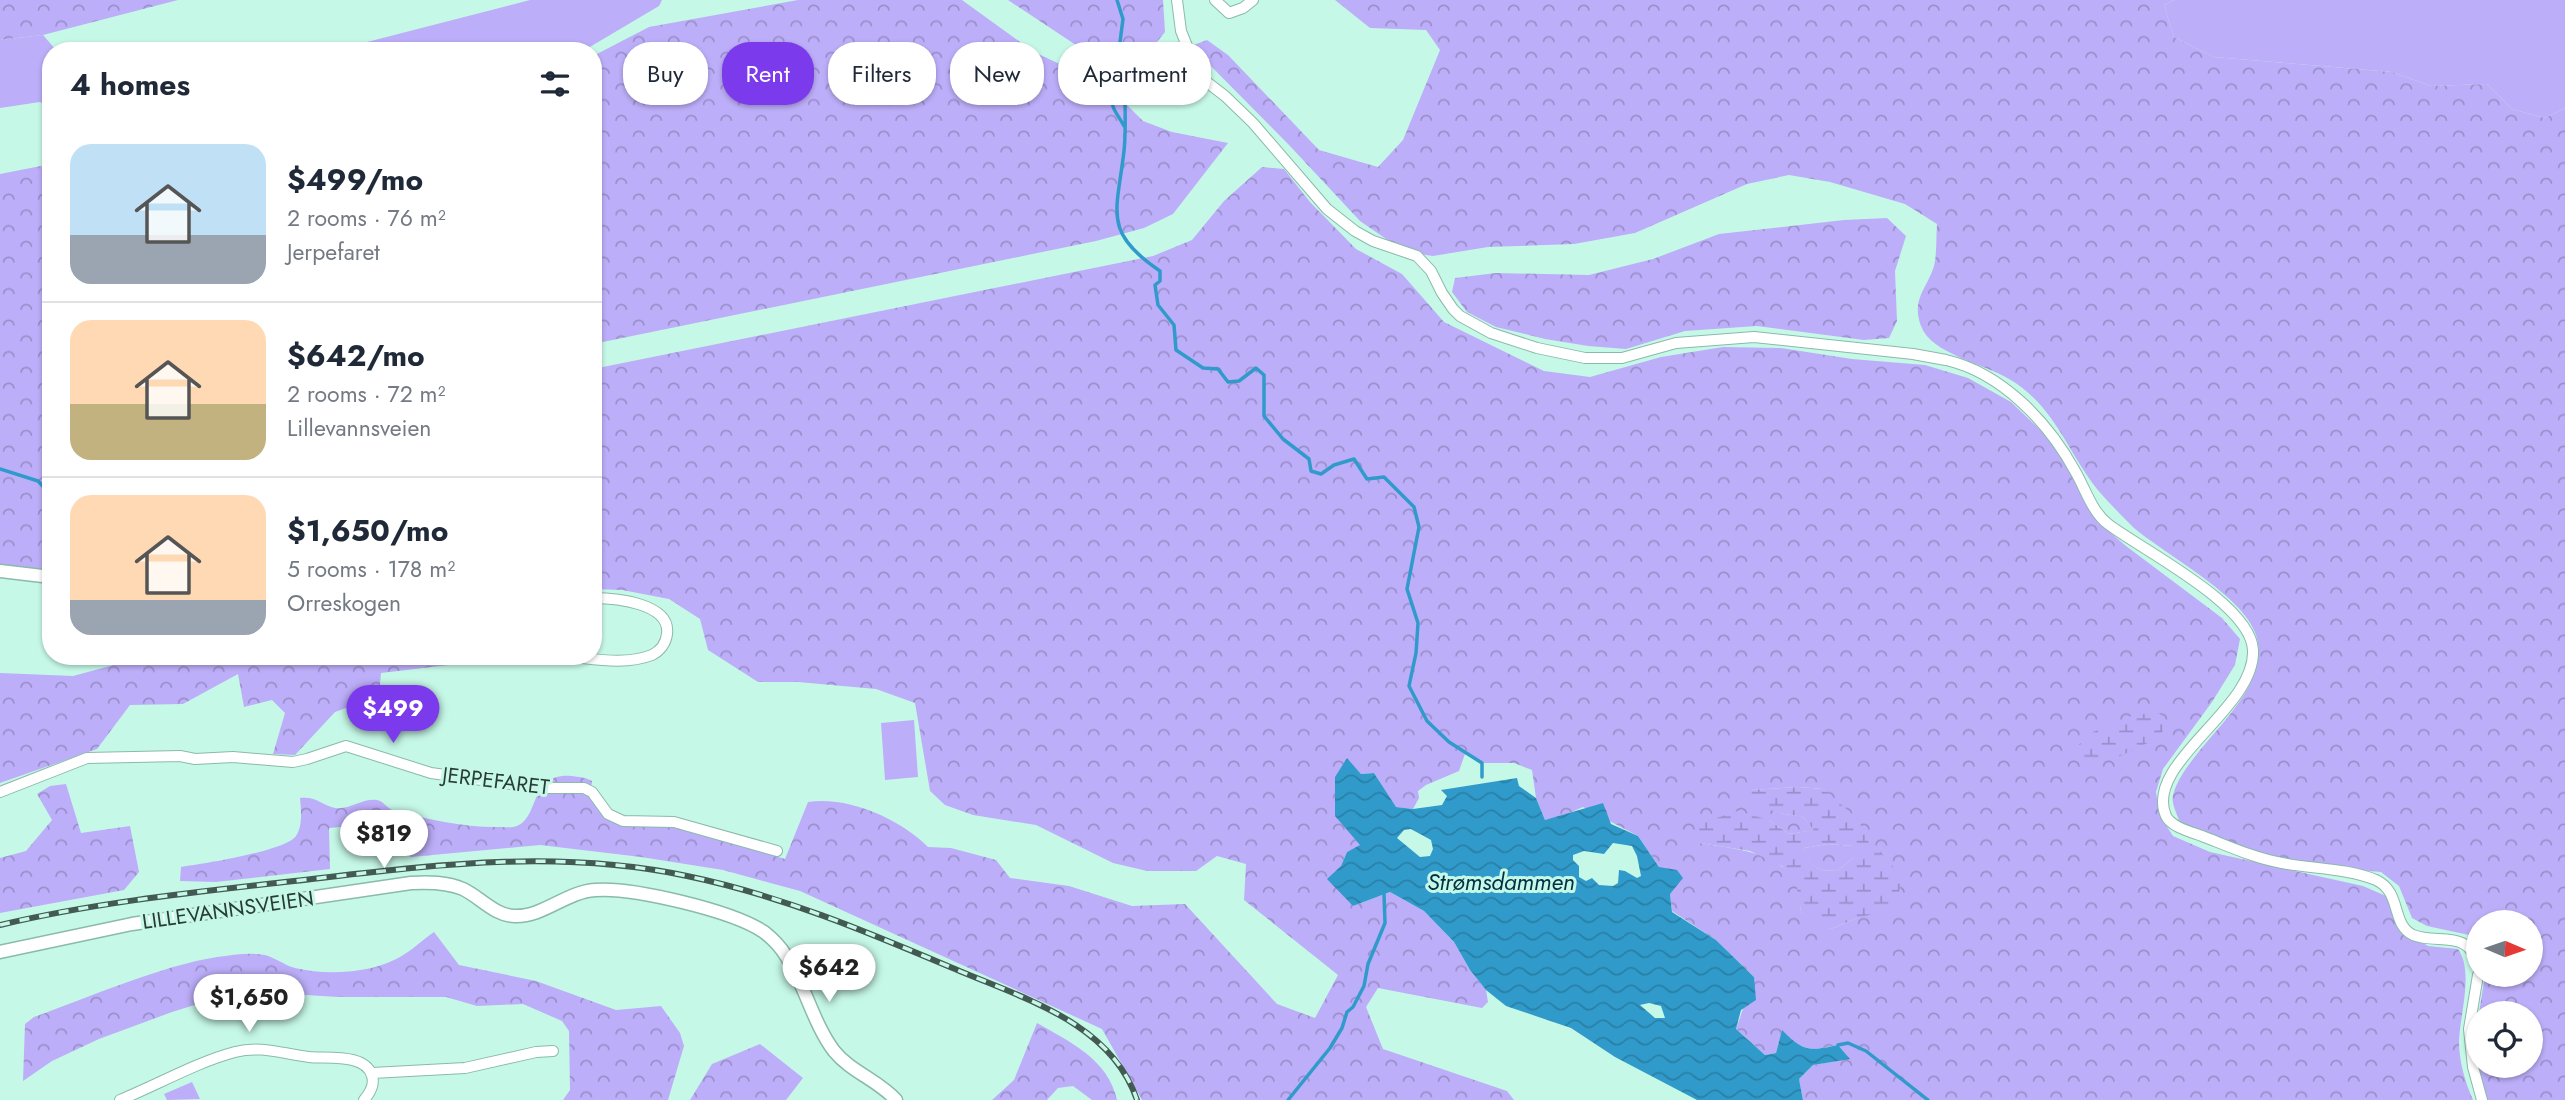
<!DOCTYPE html>
<meta charset="utf-8">
<style>
:root{--surface:#fff;--page:#f6f6f7;--text:#1f2937;--muted:#747a83;--line:#e0e1e3;--accent:#7c3aed}
body{margin:0;font-family:Jost,sans-serif;background:var(--page);color:var(--text);height:100vh;display:flex;flex-direction:column;font-size:26px;white-space:nowrap}
*{box-sizing:border-box;margin:0}
p{font-size:23px;color:var(--muted)}
.icon{flex:none;width:38px;height:38px;fill:none;stroke:currentColor;stroke-width:2;stroke-linecap:round;stroke-linejoin:round}
.map{position:relative;flex:1;overflow:hidden}
.drawer{position:absolute;left:42px;top:42px;width:560px;height:623px;display:flex;flex-direction:column;background:var(--surface);border-radius:28px;box-shadow:0 2px 5px #0004}
.drawer>*{flex:none}
.banner{position:absolute;left:623px;top:42px;width:665px;height:63px;display:flex;gap:14px}
.needle{width:46px;rotate:92deg}
.buttons{position:absolute;left:2466px;top:910px;display:grid;gap:14px}
.buttons a{display:grid;place-items:center;width:77px;height:77px;border-radius:50%;background:var(--surface);box-shadow:0 2px 5px #0004;font-size:35px}
.price{position:absolute;translate:-50% -60px;padding:0 16px;border-radius:24px;background:#fff;color:#222;font-size:23px;line-height:46px;filter:drop-shadow(0 2px 4px #0008)}
.price::after{content:'';position:absolute;left:50%;top:42px;width:21px;height:16px;margin-left:-10px;background:inherit;clip-path:polygon(0 0,100% 0,50% 100%)}
.price.active{background:var(--accent);color:#fff}
ul{padding:0;list-style:none}
li{display:flex;align-items:center;gap:21px;height:175px;padding:0 28px}
li+li{border-top:2px solid var(--line)}
li span{display:grid;place-items:center;flex:none;width:196px;height:140px;border-radius:21px;color:#555}
li>.icon{margin-inline-start:auto}
span .icon{width:84px;height:84px;fill:#fffc;stroke-width:1}
li b{font-size:30px}
h2{display:flex;justify-content:space-between;align-items:center;height:84px;padding:0 28px;font-size:30px}
.tag{padding:0 24px;border-radius:28px;background:var(--surface);box-shadow:0 2px 5px #0004;font-size:24px;line-height:63px}
.tag.active{background:var(--accent);color:#fff}
.map>svg:first-child{display:block}
.grass{fill:#bdaef9}
.forest{fill:url(#forest-crowns);fill-rule:evenodd}
.wetland{fill:url(#wetland-marsh)}
.water{fill:url(#water-waves);fill-rule:evenodd}
.lines{fill:none;stroke-linecap:round;stroke-linejoin:round}
.stream{stroke:#309bcb;stroke-width:3.5}
.minor-casing{stroke:#8abaaa;stroke-width:12}
.tertiary-casing{stroke:#8abaaa;stroke-width:15}
.minor{stroke:#fff;stroke-width:10}
.tertiary{stroke:#fff;stroke-width:12}
.rail-casing{stroke:#425a52;stroke-width:6}
.rail{stroke:#c6f8e7;stroke-width:3.5;stroke-dasharray:10;stroke-linecap:butt}
.labels{text-anchor:middle;dominant-baseline:central;stroke-width:6;stroke-linejoin:round;paint-order:stroke}
.street-label{font-size:21px;fill:#283b35;stroke:#c6f8e7}
.water-label{font-size:23px;font-style:italic;fill:#013044;stroke:#c6f8e7}
</style>
<div class="map">
<svg width="2565" height="1100" viewBox="0 0 2565 1100">
<defs>
<pattern id="forest-crowns" width="20" height="18" patternUnits="userSpaceOnUse" patternTransform="scale(1.75)"><rect width="20" height="18" fill="#bdaef9"/><path d="M2 6a3 3 0 1 1 6 0M12 15a3 3 0 1 1 6 0" fill="none" stroke="#9a8fca"/></pattern>
<pattern id="wetland-marsh" width="20" height="14" patternUnits="userSpaceOnUse" patternTransform="scale(1.75)"><rect width="20" height="14" fill="#bdaef9"/><path d="M1 5h8M5 5V1M11 12h8M15 12V8" fill="none" stroke="#9a8fca"/></pattern>
<pattern id="water-waves" width="16" height="10" patternUnits="userSpaceOnUse" patternTransform="scale(1.75)"><rect width="16" height="10" fill="#309bcb"/><path d="M0 5q4-4 8 0t8 0" fill="none" stroke="#2980a6"/></pattern>
</defs>
<rect width="100%" height="100%" fill="#c6f8e7"/>
<!-- grass -->
<path class="grass" d="M530,0h132l-3,6 -76,45h-251z
M2174,0h391v108l-20,10 -33,-9 -25,-25 -56,2 -39,-14 -178,-15 -40,-20 -10,-32z
M43,35l14,16h-6v57l-11,-6 -40,6v-68z
M914,720l4,57 -33,3 -4,-57z
M192,1082l8,17 -33,1 -3,-6z"/>
<!-- forest -->
<path class="forest" d="M0,0h178l-135,35 -43,5z
M798,0h164l72,52 64,30 20,14 25,25 29,11 56,11 -55,71 -29,14 -48,13 -503,103v-288l56,-29z
M1008,0h155l2,32 -23,29 -36,4z
M1335,0h839l-10,5 10,32 40,20 178,15 39,14 56,-2 25,25 33,9 20,-10v992h-78c-11,-26 -13,-53 -9,-82v48h52v-53h-51l6,-38h45v-53h-52v19l-9,-6 -42,-9 -15,-8 -13,-32 -18,-14 -86,-8 -96,-31 -20,-13c-3,-8 -8,-18 -6,-25 13,-49 102,-101 83,-160 -12,-39 -90,-80 -122,-107 -12,-12 -26,-26 -37,-39 -30,-38 -43,-84 -88,-110 -24,-15 -78,-25 -88,-53 -10,-27 6,-37 13,-60 3,-12 2,-29 3,-42l-32,-20 -75,-22 -41,-7 -42,9 -112,49 -61,11 -86,3 -55,9 -28,-4 -45,-31 -71,-76 -98,-99 16,-6 21,15 91,95 59,17 25,-27 37,-90 -14,-20 -56,-2z
M51,164v408l-51,-5v-393z
M1262,167l22,2 26,33 46,47 46,25 42,48 100,49 46,6 71,-20 62,-10 58,1 71,11 73,6 43,13 43,24 42,40 45,80 28,24 96,72 18,21 -5,26 -23,37 -49,67 -7,23 4,24 13,20 37,16 153,34 23,10 12,31 30,19 30,3c16,22 2,65 1,92 0,20 6,41 14,59h-670l-4,-21 14,-14 36,-7 -11,-13c-28,6 -34,7 -56,-14l-6,22 -11,2 -29,-26 18,-52 -38,-37 -44,-29 -2,-17 -11,-27 -21,-31 -55,-29 -23,10 -15,3 -9,-22 -4,-28 -18,-7h-32l-16,-12 -7,20 -33,14 -8,6 1,7 -6,11 -18,-2 -21,-34 -13,1 -15,-16 15,88 -14,6 -6,14 12,40 37,-14 34,19 30,31 16,28 16,20 2,12 -6,6 -104,-20 -12,19 17,42 124,42 7,9h-372l-40,-71 -302,-138 -77,-21 -82,-13 -101,-12 -129,12 -45,-22 -4,-10 -33,3 1,41 -114,13 -36,-1 1,-14c21,-3 105,-16 115,-31 7,-11 5,-26 4,-38 17,-2 21,7 35,10 15,2 27,-10 42,-8 7,1 10,9 18,11 33,8 71,17 106,16 5,0 11,1 16,-1 23,-9 12,-53 54,-50 8,1 14,1 21,5l-2,15 6,10 11,11 11,5 12,5 41,-2 114,34 23,-57c41,-6 92,17 120,45l23,1 45,12 14,18 59,8 63,20 53,-2 92,100 38,14 23,-43 -94,-75 2,-36 -29,-8 -21,15h-49l-34,-8 -77,-38 -63,-10 -28,-10 -15,-14 -15,-88 -39,-14 -78,-7h-40l-50,-32 -8,-31 -31,-20 -47,-9 -29,-1v-220l560,-113 39,-16 32,-39zM1799,787l24,2 30,57 -26,-2 -23,4 -4,8 20,14 17,1 16,-13 4,60 -26,11 -30,-17c-1,-8 -1,-19 -4,-27 -16,-34 -64,-36 -97,-42l69,-23 20,14 26,-4 -12,-13 -24,-4 -29,-23z
M1887,218l19,18 -11,35 2,50 -8,17 -25,2 -107,-14 -72,5 -59,18 -38,-3 -43,-7 -49,-12 -29,-15 -15,-20 3,-14 41,-5 93,2 64,-16 66,-25 125,-14z
M147,656h28l21,6 14,-6h245l2,8 -76,9 -2,23 -44,16 -40,43 -22,-1 12,-41 -13,-13 -28,7 -6,-33 -55,30 -53,1 -33,44 -97,34v-110l73,3z
M66,784l15,49 49,-7 9,46 -15,18 -124,23v-55l26,-7 26,-31 -15,-26 13,-8z
M434,932l25,33 77,16 80,29 45,-4 19,27 4,13 -16,54h-105l7,-10 -1,-59 -7,-10 -39,-17 -46,2 -31,-9h-108l-98,-6 -68,21 -73,27 -47,22 -29,20 2,-57 9,-7c56,-20 126,-51 183,-60 16,-2 33,-5 48,-2 11,3 19,10 30,13 30,7 70,6 99,-8 14,-6 27,-19 40,-28z
M1037,1023c33,19 71,36 80,77h-25l-19,-14 -15,2 -11,12h-55l22,-20z
M760,1044l43,34 -17,22h-96l22,-36z"/>
<!-- wetland -->
<path class="wetland" d="M2136,714h24l6,9 -6,14 -48,23 -46,-4 27,-24z
M1799,787l24,2 35,30 11,24 -16,3 -26,-2 -23,4 -3,8 19,14 17,1 16,-13 23,-12c20,26 34,30 16,63l-35,9 -26,11 -13,-5 -17,-12 -4,-26 -15,-20 -32,-15 -50,-8 -7,-8 11,-13 34,-11 31,9 20,14 25,-4 -11,-13 -24,-4 -30,-11v-12z"/>
<!-- water -->
<path class="water" d="M1347,758l14,16 13,-1 22,34 17,2 29,-4 5,-9 -6,-6 76,-12 2,8 17,12 9,22 58,-17 8,21 27,12 21,31 18,3 6,8 -13,16 2,18 44,28 38,37 2,23 -15,10 -5,19 29,26 11,-2 6,-23c21,22 28,21 56,15l12,14 -37,6 -14,14 4,21h-106l-82,-43 -44,-29 -65,-22 -20,-16 -16,-20 -16,-28 -30,-31 -34,-19 -37,14 -26,-27 14,-13 6,-14 13,-7 -25,-29v-39zM1411,829l20,11 2,9 -3,7 -10,1 -23,-19 7,-8zM1613,843l19,3 5,10 4,20 -4,2 -12,-7 -6,-1 -1,13 -5,3 -14,-1 -7,-7 -6,3 -7,-4v-11l-6,-6v-5l11,-4 20,3zM1649,1003l12,3 4,12h-10l-15,-13z"/>
<g class="lines">
<!-- stream -->
<path class="stream" d="M1117,0l6,19 -9,69 11,8c0,18 1,37 -1,55 -7,61 -22,81 36,120v10l-5,4 3,20 16,20 2,25 27,18 15,1 10,13 11,-1 17,-13 8,7v41l19,23 26,20 2,12 10,3 13,-9 20,-6 13,20 17,-2 30,30 5,20 -12,62 11,34 -2,30 -7,33 18,35 22,21 33,21v14
M1114,89c-5,20 1,20 10,37
M0,469l38,12 13,14
M1838,1045l10,-2 18,8 62,49
M1288,1100l42,-52 12,-20 5,-16 6,-5 11,-21 4,-22 17,-41 -1,-29"/>
<defs>
<path id="minor" d="M1177,0l4,31 18,45 26,20 28,27 74,86 28,22 18,10 44,15 14,15 11,22 11,16 7,7 31,17 46,15 48,10h37l54,-15 78,-6 159,17 33,6c56,13 102,62 129,111 10,17 17,41 33,53 34,26 143,80 145,126 3,59 -110,113 -87,166 5,11 25,16 36,20 26,10 52,22 80,27 30,6 65,5 94,17 26,12 15,45 37,55 25,10 56,-7 65,31
M1215,0l14,13 14,-5 10,-8
M561,656c30,2 62,10 91,-1 8,-4 14,-12 15,-21 4,-31 -52,-36 -74,-36
M0,792l87,-34 93,-2 15,3 38,-2 60,5 14,-3 39,-13 85,27 108,15h45l8,4 16,22 15,7 51,1 103,29
M2478,975l-9,54 4,38 9,33
M372,1073l93,-5 71,-16 17,-1
M120,1100c37,-15 77,-38 115,-48 26,-7 48,2 74,5 18,2 57,-4 63,19 3,9 -2,17 -8,24"/>
<path id="tertiary" d="M0,571l51,6
M0,952l132,-28 279,-41c18,-1 36,-1 52,6 17,8 32,27 52,27 28,1 51,-24 80,-26 38,-3 138,21 169,42 9,7 16,14 22,24 19,29 27,67 48,95 17,21 44,29 62,49"/>
</defs>
<!-- minor casing -->
<use href="#minor" class="minor-casing"/>
<!-- tertiary casing -->
<use href="#tertiary" class="tertiary-casing"/>
<!-- minor -->
<use href="#minor" class="minor"/>
<!-- tertiary -->
<use href="#tertiary" class="tertiary"/>
<defs>
<path id="rail" d="M0,925c97,-23 196,-33 294,-44 133,-15 260,-33 393,-5 97,20 185,58 275,96 67,28 150,53 175,128"/>
</defs>
<!-- rail casing -->
<use href="#rail" class="rail-casing"/>
<!-- rail -->
<use href="#rail" class="rail"/>
</g>
<g class="labels">
<!-- street labels -->
<g class="street-label">
<text transform="translate(496 781) rotate(7)">JERPEFARET</text>
<text transform="translate(228 910) rotate(-8)">LILLEVANNSVEIEN</text>
</g>
<!-- water labels -->
<g class="water-label">
<text x="1501" y="882">Strømsdammen</text>
</g>
</g>
</svg>
<div class="buttons">
<a><svg class="needle" viewBox="-14 -14 28 28"><path d="M0-13l5 13h-10z" fill="#e53935"/><path d="M0 13l5-13h-10z" fill="#747a83"/></svg></a>
<a><svg class="icon" aria-label="locate" viewBox="0 0 24 24"><circle cx="12" cy="12" r="6"/><path d="M12 2v4M12 18v4M2 12h4M18 12h4"/></svg></a>
</div>
<b class="price active" style="left:393px;top:745px">$499</b>
<b class="price" style="left:384px;top:870px">$819</b>
<b class="price" style="left:829px;top:1004px">$642</b>
<b class="price" style="left:249px;top:1034px">$1,650</b>
<div class="banner">
<a class="tag">Buy</a>
<a class="tag active">Rent</a>
<a class="tag">Filters</a>
<a class="tag">New</a>
<a class="tag">Apartment</a>
</div>
<section class="drawer">
<h2>4 homes<svg class="icon" aria-label="filters" viewBox="0 0 24 24"><path d="M4 7h16M4 17h16"/><circle cx="9" cy="7" r="2"/><circle cx="15" cy="17" r="2"/></svg></h2>
<ul>
<li><span style="background:linear-gradient(#bfe0f5 65%,#9aa5b1 0)"><svg class="icon" aria-label="home" viewBox="0 0 24 24"><path d="M3 11l9-7 9 7M6 9v11h12V9"/></svg></span><div><b>$499/mo</b><p>2 rooms · 76 m²</p><p>Jerpefaret</p></div></li>
<li><span style="background:linear-gradient(#ffd9b3 60%,#c2b280 0)"><svg class="icon" aria-label="home" viewBox="0 0 24 24"><path d="M3 11l9-7 9 7M6 9v11h12V9"/></svg></span><div><b>$642/mo</b><p>2 rooms · 72 m²</p><p>Lillevannsveien</p></div></li>
<li><span style="background:linear-gradient(#ffd9b3 75%,#9aa5b1 0)"><svg class="icon" aria-label="home" viewBox="0 0 24 24"><path d="M3 11l9-7 9 7M6 9v11h12V9"/></svg></span><div><b>$1,650/mo</b><p>5 rooms · 178 m²</p><p>Orreskogen</p></div></li>
</ul>
</section>
</div>
